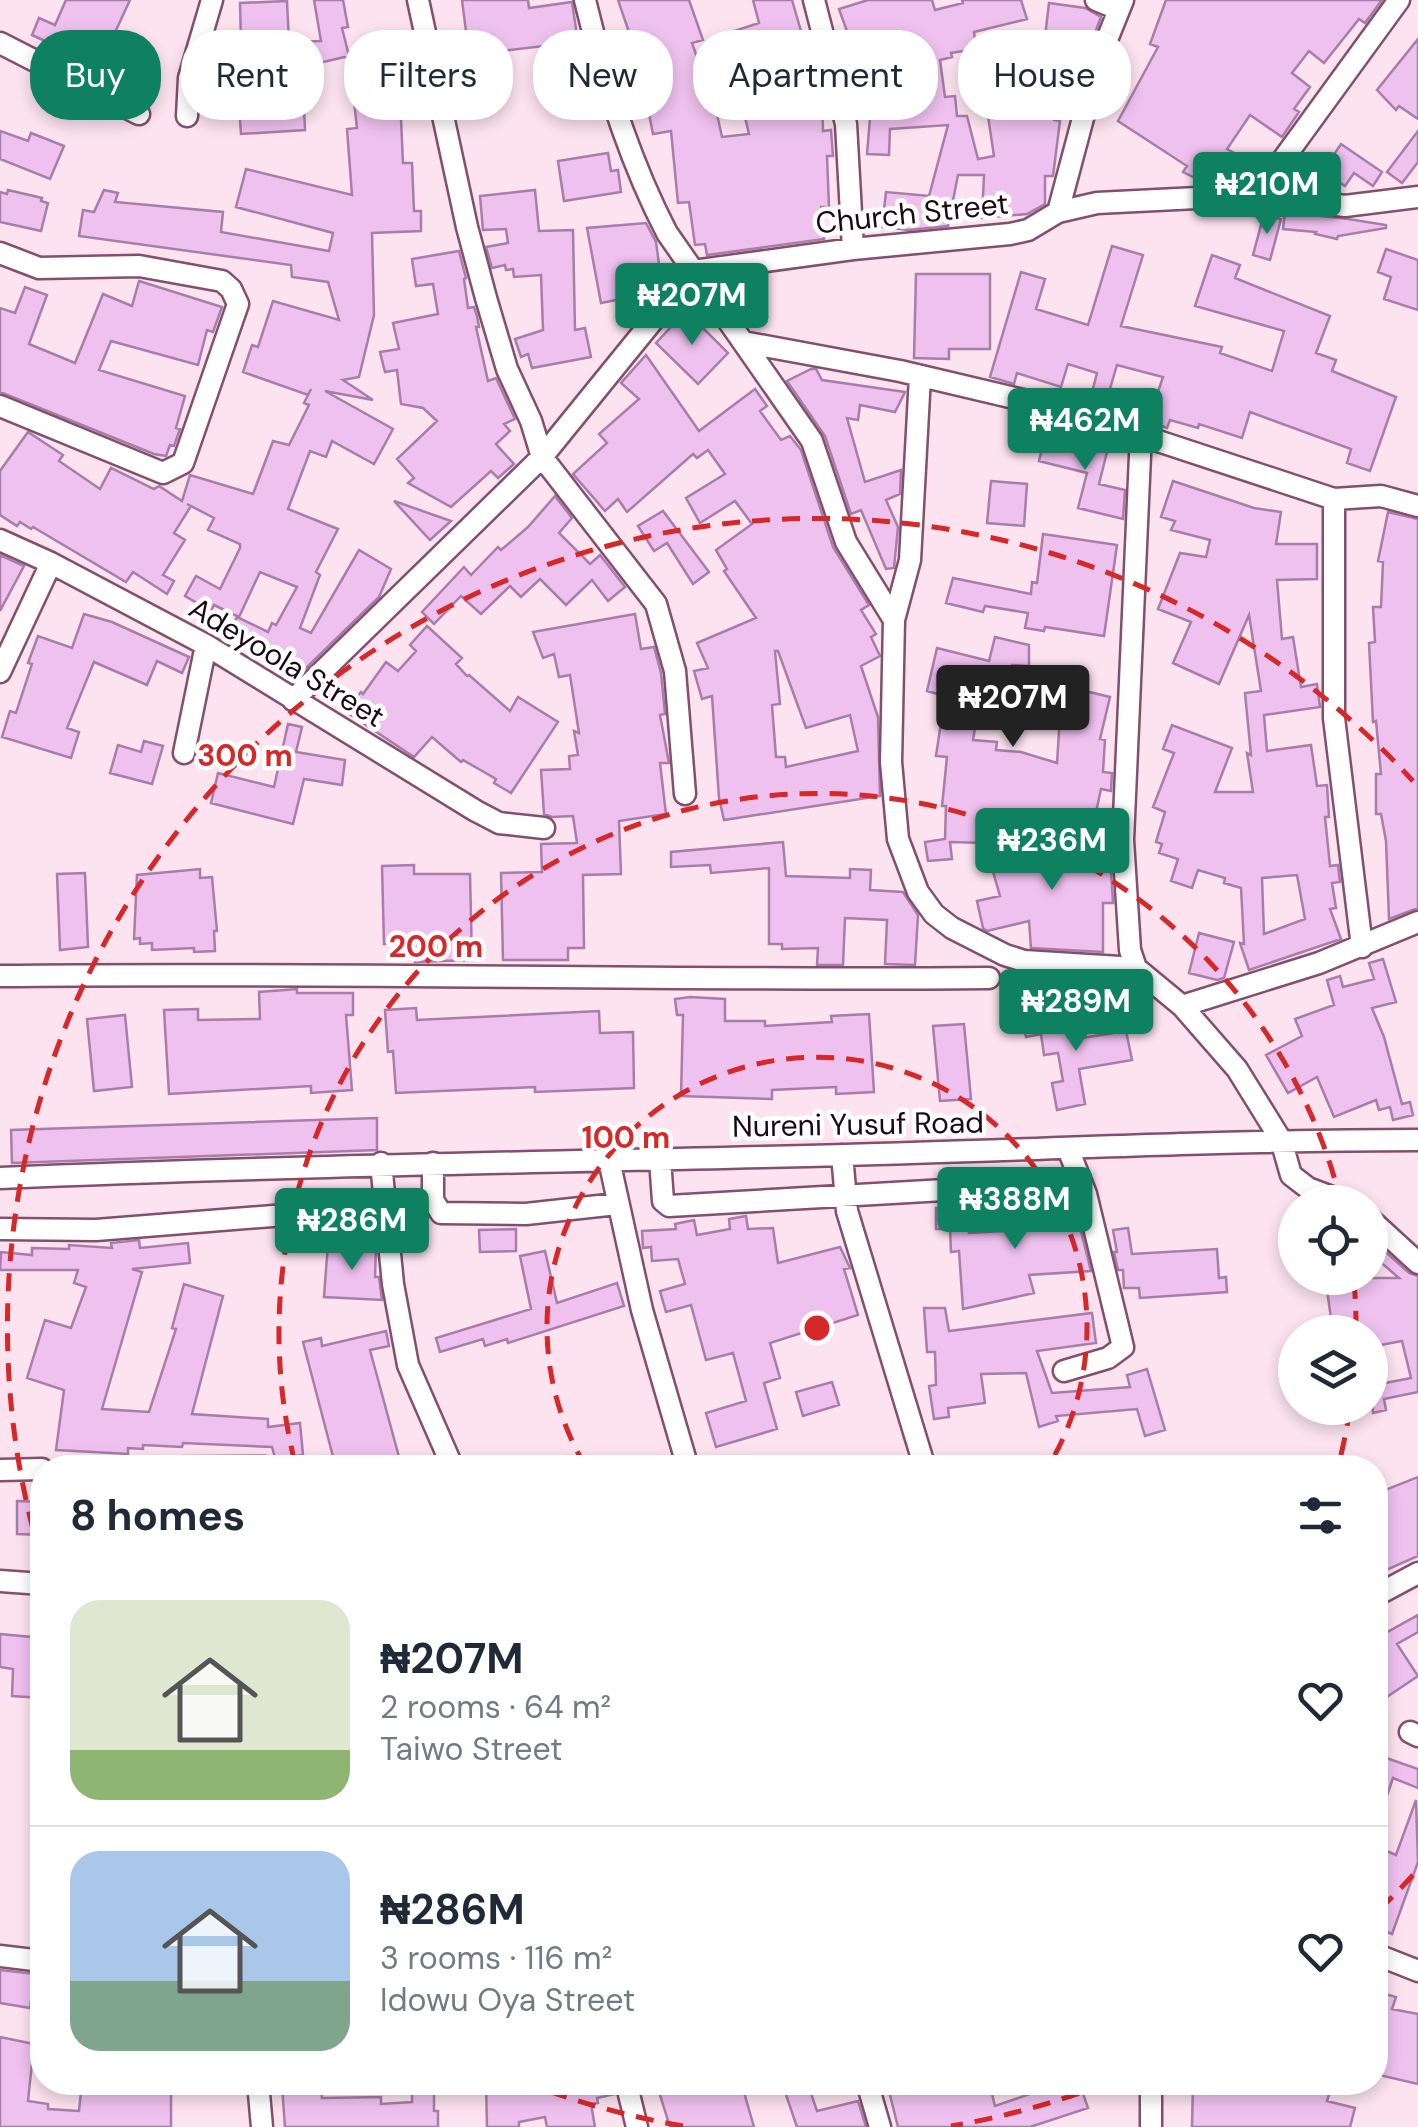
<!DOCTYPE html>
<meta charset="utf-8">
<style>
:root{--surface:#fff;--page:#f6f6f7;--text:#1f2937;--muted:#747a83;--line:#e0e1e3;--accent:#0d8160}
body{margin:0;font-family:"DM Sans",sans-serif;background:var(--page);color:var(--text);height:100vh;display:flex;flex-direction:column;font-size:38px;white-space:nowrap}
*{box-sizing:border-box;margin:0}
p{font-size:32px;color:var(--muted)}
.icon{flex:none;width:55px;height:55px;fill:none;stroke:currentColor;stroke-width:2;stroke-linecap:round;stroke-linejoin:round}
.map{position:relative;flex:1;overflow:hidden}
.drawer{position:absolute;left:30px;top:1455px;width:1358px;height:640px;display:flex;flex-direction:column;background:var(--surface);border-radius:40px;box-shadow:0 5px 15px #0003}
.drawer>*{flex:none}
.top-card{position:absolute;left:30px;top:30px;width:1360px;height:90px;display:flex;gap:20px}
.tools{position:absolute;left:1278px;top:1185px;display:grid;gap:20px}
.tools a{display:grid;place-items:center;width:110px;height:110px;border-radius:50%;background:var(--surface);box-shadow:0 5px 15px #0003;font-size:50px}
.price{position:absolute;translate:-50% -85px;padding:0 22px;border-radius:10px;background:var(--accent);color:#fff;font-size:32px;line-height:65px;filter:drop-shadow(0 2px 5px #0008)}
.price::after{content:'';position:absolute;left:50%;top:60px;width:30px;height:22px;margin-left:-15px;background:inherit;clip-path:polygon(0 0,100% 0,50% 100%)}
.price.on{background:#222;color:#fff}
ul{padding:0;list-style:none}
li{display:flex;align-items:center;gap:30px;height:250px;padding:0 40px}
li+li{border-top:2px solid var(--line)}
li span{display:grid;place-items:center;flex:none;width:280px;height:200px;border-radius:30px;color:#555}
li>.icon{margin-inline-start:auto}
span .icon{width:120px;height:120px;fill:#fffc;stroke-width:1}
li b{font-size:42px}
h2{display:flex;justify-content:space-between;align-items:center;height:120px;padding:0 40px;font-size:42px}
.pill{padding:0 35px;border-radius:40px;background:var(--surface);box-shadow:0 5px 15px #0003;font-size:35px;line-height:90px}
.pill.on{background:var(--accent);color:#fff}
.map>svg:first-child{display:block}
.building{fill:#efc1ef;stroke:#a87da9;stroke-width:2.5;fill-rule:evenodd}
.lines{fill:none;stroke-linecap:round;stroke-linejoin:round}
.minor-casing{stroke:#844f6c;stroke-width:25}
.minor{stroke:#fff;stroke-width:20}
.ring{fill:none;stroke:#d62828;stroke-width:5;stroke-dasharray:18 12}
.labels{text-anchor:middle;dominant-baseline:central;stroke-width:9;stroke-linejoin:round;paint-order:stroke}
.street-label{font-size:30px;fill:#1b0813;stroke:#fff}
.centre{fill:#d62828;stroke:#fff;stroke-width:5}
.ring-label{font-size:30px;text-anchor:middle;font-weight:bold;fill:#d62828;stroke:#fff;stroke-width:9;stroke-linejoin:round;paint-order:stroke}
</style>
<div class="map">
<svg width="1418" height="2127" viewBox="0 0 1418 2127">
<rect width="100%" height="100%" fill="#fce3ef"/>
<!-- building -->
<path class="building" d="M66,0h64l-25,54 -44,-20 -5,12 -24,-11 7,-17 16,7z
M314,0h29l5,27 -6,1 7,28 -95,22 2,16 47,-5 2,41 -64,4 -4,-58 -8,2 -5,-34 17,-2 -1,-39 47,-2 2,41 32,-1z
M462,0h66l1,8 43,-6 6,40 -109,13z
M618,0h71l14,40 -11,3 25,71 5,23 27,-3 -24,-100 34,-11 -6,-23h39l18,62 5,-2 7,26 1,45 8,-1 2,26h-6l2,51h-8l3,32 -117,16 -2,-11 -10,1 -6,-43 -11,1 -7,-72 -18,3 -4,-20h-3l-14,-41 10,-3z
M868,0h64l3,10 28,-7 -1,-3h59l6,19 -53,13 2,17 -25,4 1,4 -12,3 5,37 10,-1 2,20h10l11,43 16,-3 -6,-40h4l-4,-38h-5l-2,-17 55,-8 5,16 1,-11h6l6,62 6,1 -7,55h-8v28l-18,10 -45,4 2,-43h-26l-10,51 -39,4 -27,-3 4,-35 43,4 19,-71 -58,4 -1,26 -22,-1 5,-60 -10,2 -5,-37 -5,1 -3,-14 3,-1 -13,-36z
M1166,0h216l-17,23 -6,-4 -35,44 -15,-12 -17,22 18,14 -16,22 5,3 -17,25 -32,-22 -23,34 11,6 -13,28 -18,1 -24,-12 4,-6 -69,-45 40,-74 -8,-3z
M1049,3l36,5 16,9 -10,26 -46,-6z
M1418,39v80l-19,-13 -3,4 -19,-20z
M413,76l5,41 -17,2 2,44h9l2,48h7v20l-49,2 2,82 -15,62 -16,3 30,20 -48,-9 68,38 -19,35 -42,-23 -6,16 -16,-6 -22,58 50,20 -22,43 4,3 -20,53 11,5 48,-83 32,19 -12,28 -77,75 -35,-25 -24,-10 2,-4 -12,-8 4,-8 31,15 4,-9 4,2 21,-38 -37,-15 -21,45 -25,-12 -3,6 -26,-15 11,-20 24,13 20,-41v-4l-32,-14 6,-12 -27,-14 4,2 -17,27 11,7 -22,35 11,6 -7,13 -34,-22 -7,10 -93,-55 -2,2 -11,-7 -3,4 -17,-11v-44l28,-39 35,23 -4,6 41,28 11,-21 43,21 5,-3 23,15 8,-26 63,19 20,-53 16,4 20,-40 -5,-2 7,-14 -3,6 -65,-23 9,-27 6,2 15,-46 66,19 -11,-38 -36,-5 -1,-12 -212,-29 4,-26 11,2 10,-22 14,3 -3,9 108,10 -2,20 108,19 4,-18 -97,-26 10,-38 106,26 -5,-66 10,-1 -5,-45z
M0,131l28,10 3,-8 33,13 -14,33 -50,-20z
M1418,131v31l-16,21 -15,-11z
M1341,144l41,28 -9,14 -19,-13 -9,13 -6,-4 -6,9 -17,-3 -10,-7 9,-12 6,5z
M608,153l3,18 7,-1 3,22 -57,9 -6,-40z
M8,190l34,8 -1,3 7,2 -7,28 -41,-9v-30l7,2z
M535,190l4,41 34,-1 2,100 10,-2 6,29 -59,11 -4,-14 -7,3 -6,-18 28,-9 -2,-55 -27,2 -1,-8 -7,1 -1,-5 -13,3 -6,-21 22,-4 -2,-14 -23,1 -3,-34z
M1285,212l63,7 38,6v3l-48,8 -1,3 -22,-5 1,-2 -33,-3z
M1264,214l17,5 -11,41 -17,-5z
M646,223l10,19 3,22 -7,1 5,27 -56,11 -14,-75z
M1112,246l31,9 -22,71 101,21 -2,6 52,18 12,-40 -89,-25 17,-51 28,10 -5,13 95,38 -14,37 20,7 -4,11 64,26 -26,74 -23,-8 4,-14 -101,-37 -8,26 -43,-14 -1,4 -28,-8 -3,8 -19,-7 15,-44 -46,-12 -13,44 -15,-5 8,-31 -29,-9 -7,23 -44,-14 -3,11 -24,-7 31,-105 24,7 -9,30 52,16z
M1386,249l32,11v50l-34,-11 7,-22 -13,-5z
M459,251l7,27 -2,1 4,29 6,-1 3,9 2,11h-3l12,54 8,-3 19,41 -11,5 6,7 -14,13 18,20 -16,14 -7,-7 -40,36 -43,-24 6,-5 -17,-19 40,-38 -14,-13 -22,-4 -4,-34 -12,2 -5,-20 19,-3 -6,-26 45,-9 -5,-30 -17,2 -4,-27z
M916,274h74v75h-41v10l-35,-1z
M139,281l83,26 -9,25 -6,-2 -9,35 -87,-24 -12,29 86,26 -9,32 4,1 -6,17 -4,-1 -4,11 -12,-2 -154,-62v-84l15,5 10,-26 22,8 -18,49 46,19 28,-69 29,12z
M686,311l42,42 -30,31 -42,-41z
M646,355l53,76 56,-42 12,17 -7,5 21,29 9,-4 11,14 32,97 36,58 -8,5 15,24 -5,3 9,19 -19,10 17,51 2,79 -156,24 -5,-22 -7,-102 -10,3 -8,-28 14,-3 -11,-25 59,-25 -32,-47 3,-2 -11,-19 36,-26 -17,-23 -35,22 -14,-25 39,-24 -17,-24 -11,8 -4,-4 -66,58 -9,-13 -13,12 -32,-37 34,-31 -8,-9 40,-35 -18,-16zM775,651h3l28,77 44,-13 8,36 -72,16 -1,-10h-9l-4,-52 8,-1z
M811,369h5l6,11 83,12 -10,20 -35,-7 -2,15 -11,-2 18,64 36,-12 -1,24 -14,6 12,27 -4,41 -8,1 -25,-59 -10,4 -26,-78 -38,-55z
M1046,432l62,16 -9,36 26,6 -2,29 -45,-11 9,-35 -48,-12z
M991,481l36,3 -3,42 -37,-3z
M1173,481l81,27 27,4 -5,32h41v35l-40,1 5,59 11,-2 8,50 16,-3 3,23 -56,8 3,36 44,-6 6,41 10,-1 2,32h-4l5,49 8,-1 2,17 -8,1 4,25 -6,1 11,30 -92,31 -9,-27 4,1 -3,-56 -17,-5 1,-5 -27,-8 -6,18 -21,-7 7,-22 -19,-6 3,-9 -6,-2 9,-30 -12,-5 21,-54 -11,-4 9,-24 60,23 -17,44h38l-6,-39 4,2 -6,-62 16,-2 -12,-76 -30,69 -46,-21 18,-41 -33,-13 22,-56 26,4 4,-17 -39,-10 4,-9 -14,-4zM1297,875l8,44 -41,15 -2,-56z
M555,496l17,22 -13,15 31,31 10,-9 25,32 -17,14 -16,-21 -26,25 -26,-26 -19,18 -11,-11 -29,28 -20,-18 -27,28 -12,-12 42,-45 7,8 27,-28 3,3 27,-23z
M394,501l57,20 -21,19z
M663,511l46,61 -16,12 -26,-41 -13,8 -16,-25z
M1388,512l30,7v389l-29,11 -3,-78 -5,-27h-5v-40h5l-5,-53 -3,1 -4,-79 6,-1 -2,-35h8l2,-45 -5,-1z
M1043,534l74,11 -13,91 -59,-9 -1,4 -19,-3 3,-15 -43,-7 -2,6 -37,-9 7,-25 78,16 1,-12 5,1z
M0,555l24,11 -24,45z
M84,614l28,8 77,35 -7,16 -25,-12 -10,24 -53,-23 -27,66 12,4 -8,26 -69,-21 8,-26 6,2 16,-49 -4,-1 10,-27 34,12z
M635,614l6,35 13,-2 7,26 4,41 -5,1 9,48h-9l6,51 -47,7 2,53 -38,1 1,73h-16v12h-65l-2,-87 41,-1 -1,-28 36,-1 -4,-27 -21,1 -8,-3 -3,-44 29,-1 -1,-13 9,-1 -4,-24 5,2 -9,-58 -11,2 -5,-23 -11,4 -10,-26z
M427,626l35,32 -6,6 11,12 2,-1 41,36 8,-14 40,25 -47,71 -17,-10 2,-4 -33,-19 -2,2 -29,-25 -18,20 -69,-46 16,-19 2,2 23,-32 12,9 18,-20 -6,-6z
M995,637l34,8v21l-17,-1 -10,45 -23,-6 -6,36 24,2 -1,8 25,2 36,11 3,-47 -27,-7 7,-29 70,17 -10,42 5,1 -2,32 9,1 -1,18 -10,-2 -9,42 -71,-16v-3l-35,-3v34l-36,-1 2,17 -24,2 -3,-19 20,-3 1,-33h-4l5,-49 -11,-1 9,-60 -18,-5 10,-43 52,13z
M288,724l14,3 -6,25 49,8 -3,25 -38,-6 -11,45 -82,-21 7,-30 56,14z
M144,741l19,5 -11,38 -42,-11 8,-28 23,7z
M1109,837l4,66h-10v49l-72,-4 -2,-27 -42,10 -4,-3 -6,-27 23,-5 -14,-49 34,-7 4,15 67,-17z
M783,842l3,34 64,2v-9l21,1 -1,20 33,2 15,23 -3,50 -30,-1 2,-44 -42,-2 -2,47h-26l1,-17 -36,1v-5h-13v-76l-58,5 -1,-8 -39,2v-15z
M414,865v9h56l2,86 -57,2v-19l-31,1 -2,-78z
M200,869v9l12,-1 5,54h-3l1,20 -21,1v-4l-42,2v-7l-12,1v-6l-6,1 3,-64z
M85,873l3,74 -28,3 -3,-76z
M1199,933l35,9 -10,36 -7,2 -28,-7z
M1383,959l13,43 -24,6 12,29 18,67 8,-2 3,13 -20,5 -3,-13 -11,3 -3,-10 -42,17 -17,-40 -29,16 -22,-38 36,-19 -7,-17 39,-14 -7,-25 13,-4 3,11 31,-8 -5,-16z
M297,989v4h56v22h-7l6,75 -41,3v-7l-142,8 -5,-84 34,-1v11l62,-1 -1,-27z
M690,997l35,2v22h40v5l67,-4 -1,-6 38,-2 5,78 -38,2v-7l-64,3v9l-91,-3 2,-81h-6l-2,-16z
M416,1008l1,12 182,-9 1,22 33,-1 1,56 -99,4v-5l-139,6 -3,-42 -5,1 -3,-42z
M125,1015l7,72 -38,4 -7,-72z
M1048,1016l1,6 29,-5 4,21 44,-7 6,29 -53,9 6,35 -28,6 -5,-27 11,-2 -5,-28 -14,2 -3,-21 -15,3 -3,-17z
M964,1024l7,75 -31,2 -7,-75z
M377,1118v32l-365,13 -1,-33z
M1072,1196l19,75 -62,4 5,18 -71,16 -4,-58 -8,1 -1,-23h-14v-21h33v25l73,-4 -5,-31z
M746,1216l2,13 25,-1 5,35 62,-16 10,21 -6,1 14,46 -88,28 10,35 -16,5 13,46 -61,18 -10,-34 40,-12 -13,-48 -27,7 -15,-55 -25,7 -6,-21 25,-7 -7,-25 -26,2 -1,-14 -8,1 -1,-17 34,-2 -1,-5 19,-4 3,15 33,-6 -1,-10z
M1128,1228l4,26 85,-5 2,29 7,-1 1,15 -87,6 -1,-10h-15l-1,-18h-5l-4,-18h3l-4,-22z
M516,1229v22l-36,1 -1,-22z
M1370,1238l39,35 9,3v116l-34,7 2,11 -13,3 -3,-47 6,-1 4,19 31,-6 -9,-37 -32,6v-15h-37l-6,-42 10,-1 -3,-11h65l-29,-25z
M139,1240l1,8 48,-5 2,20 -58,6 10,3 -40,137 47,3 27,-83 -4,-1 12,-44 39,12 -31,118 76,5v8l32,-4 3,32 -28,3 -3,-11 -89,-4 -1,4 -39,-2v4l-15,-1v6l-72,-4 8,-60 -37,-12 18,-58 26,8 15,-41 -12,-4 4,-13h-78l1,-18 31,3v-7l37,1v-4l43,3 -1,-5z
M328,1243l48,4 -1,30h4l3,23 -58,-3z
M545,1251l12,52 60,-20 7,23 -116,37 -1,-4 -22,7 -2,-7 -43,13 -4,-14 95,-29 -11,-53z
M924,1308h21l4,23 143,-18 4,30 -59,8 15,42 78,-6 -3,-12 20,-6 18,61 -20,6 -8,-27 -81,7 2,5 -19,6 -13,-54 -45,1 4,29 -37,5 1,9 -15,2 -5,-33 7,-1 -1,-33h-8z
M386,1331l3,15 -19,4 32,118h-66l-33,-126 18,-4 1,8z
M832,1382l7,23 -36,11 -7,-24z
M1418,1477v79l-43,19v-81z
M17,1501l25,1v33l-25,-1z
M1418,1615v17l-21,12 21,32 -43,29v-66z
M0,1634l42,4v60l-30,-2 1,-27 -13,-2z
M1375,1754l43,15v19l-25,-10 -16,47z
M1416,1800l2,62 -26,72 -17,-7v-81l21,9z
M0,1970l35,4 -5,34 -30,-5z
M1375,1991l21,6 -4,12 26,5v70l-43,-10z
M0,2037l34,7 -6,57 20,3v5l31,2 3,-29 72,3v4h17v38h-171z
M412,2082h22v29h4v16h-153l-3,-41 39,-3 1,15 59,-1v7l31,-2z
M486,2082h127l2,12 -18,4 1,5 -7,1 4,23h-48l-2,-10 -26,5v5h-32z
M656,2082h85l13,45h-84z
M793,2082h14l10,29 41,-10 8,26h-69l-14,-41z
M903,2082h86l6,24 70,-24h14l9,26 -58,19h-132l-10,-40z
M1193,2082h140l-6,19 28,7 -5,19h-158z"/>
<g class="lines">
<defs>
<path id="minor" d="M418,0l49,227 19,71 21,71 24,52 11,36 114,147 19,67 10,123
M585,0c19,80 44,160 82,233l145,208 34,101 48,78 -3,142 7,77 20,53 16,22 18,14 53,27 19,6 112,7
M814,0l32,124 7,125
M1096,0l22,9
M0,43l139,71
M187,116l2,-38 23,-78
M1257,195l142,-195
M1058,212l40,-150 25,-62
M0,253l39,15 100,-2 83,15 9,8 7,15 -55,159 -20,10 -163,-67
M743,342l157,29 161,38 273,90 47,-3 37,10
M1141,433l-18,407 7,110 6,18 46,38 55,63 44,71 10,35 17,13 37,14
M1334,499v219l28,229
M0,540l51,23 155,82 270,166 23,12 45,5
M894,620l16,-60 10,-184
M0,672l51,-109
M293,700l249,-243 151,-186 160,-22 157,-15 18,-4 30,-18 39,-9 160,-8 88,11 73,-9
M184,753l22,-108
M0,976c330,-4 659,5 989,2
M1182,1006l137,-43 99,-41
M842,1155l5,56 78,257
M660,1159l3,42 6,5 412,-24
M609,1160l33,150 46,158
M381,1163l12,121 15,81 45,103
M433,1163v37l8,13 85,1 91,-10
M0,1178c282,-12 563,-16 845,-23 191,-5 382,-15 573,-15
M1370,1219l48,44
M0,1229l96,1 290,-23
M1064,1371l44,-13 15,-11 -37,-153 -18,-45
M92,1468l173,-1
M0,1470l42,-1
M0,1581l42,3
M1375,1596l43,-23
M1410,1732l8,4
M1375,1954l43,17
M0,1956l42,5
M258,2082l4,45
M626,2082l11,45
M867,2082l13,45
M1151,2127v-45"/>
</defs>
<!-- minor casing -->
<use href="#minor" class="minor-casing"/>
<!-- minor -->
<use href="#minor" class="minor"/>
</g>
<!-- distance rings -->
<g class="ring">
<path d="M586 1467A270 270 0 1 1 1048 1467"/>
<path d="M1350 1408A539 539 0 0 1 1339 1463M295 1463A539 539 0 1 1 1341 1202M1354 1281A539 539 0 0 1 1356 1328"/>
<path d="M1413 1875A809 809 0 0 1 1379 1910M1107 2083A809 809 0 0 1 951 2126M683 2126A809 809 0 0 1 527 2083M41 1558A809 809 0 0 1 1413 781"/>
</g>
<g class="labels">
<!-- street labels -->
<g class="street-label">
<text transform="translate(912 213) rotate(-6)">Church Street</text>
<text transform="translate(287 662) rotate(31)">Adeyoola Street</text>
<text transform="translate(858 1124) rotate(-1)">Nureni Yusuf Road</text>
</g>
</g>
<circle cx="817" cy="1328" r="15" class="centre"/>
<g class="ring-label">
<text x="245" y="766">300 m</text>
<text x="436" y="957">200 m</text>
<text x="626" y="1148">100 m</text>
</g>
</svg>
<div class="tools">
<a><svg class="icon" aria-label="locate" viewBox="0 0 24 24"><circle cx="12" cy="12" r="6"/><path d="M12 2v4M12 18v4M2 12h4M18 12h4"/></svg></a>
<a><svg class="icon" aria-label="layers" viewBox="0 0 24 24"><path d="M12 4l9 5-9 5-9-5zM3 14l9 5 9-5"/></svg></a>
</div>
<b class="price" style="left:1267px;top:237px">₦210M</b>
<b class="price" style="left:692px;top:348px">₦207M</b>
<b class="price" style="left:1085px;top:473px">₦462M</b>
<b class="price on" style="left:1013px;top:750px">₦207M</b>
<b class="price" style="left:1052px;top:893px">₦236M</b>
<b class="price" style="left:1076px;top:1054px">₦289M</b>
<b class="price" style="left:1015px;top:1252px">₦388M</b>
<b class="price" style="left:352px;top:1273px">₦286M</b>
<div class="top-card">
<a class="pill on">Buy</a>
<a class="pill">Rent</a>
<a class="pill">Filters</a>
<a class="pill">New</a>
<a class="pill">Apartment</a>
<a class="pill">House</a>
</div>
<section class="drawer">
<h2>8 homes<svg class="icon" aria-label="filters" viewBox="0 0 24 24"><path d="M4 7h16M4 17h16"/><circle cx="9" cy="7" r="2"/><circle cx="15" cy="17" r="2"/></svg></h2>
<ul>
<li><span style="background:linear-gradient(#dfe7d0 75%,#8fb573 0)"><svg class="icon" aria-label="home" viewBox="0 0 24 24"><path d="M3 11l9-7 9 7M6 9v11h12V9"/></svg></span><div><b>₦207M</b><p>2 rooms · 64 m²</p><p>Taiwo Street</p></div><svg class="icon" aria-label="heart" viewBox="0 0 24 24"><path d="M12 20l-8-8c-3-5 5-10 8-4 3-6 11-1 8 4z"/></svg></li>
<li><span style="background:linear-gradient(#a9c7e8 65%,#7fa58c 0)"><svg class="icon" aria-label="home" viewBox="0 0 24 24"><path d="M3 11l9-7 9 7M6 9v11h12V9"/></svg></span><div><b>₦286M</b><p>3 rooms · 116 m²</p><p>Idowu Oya Street</p></div><svg class="icon" aria-label="heart" viewBox="0 0 24 24"><path d="M12 20l-8-8c-3-5 5-10 8-4 3-6 11-1 8 4z"/></svg></li>
</ul>
</section>
</div>
